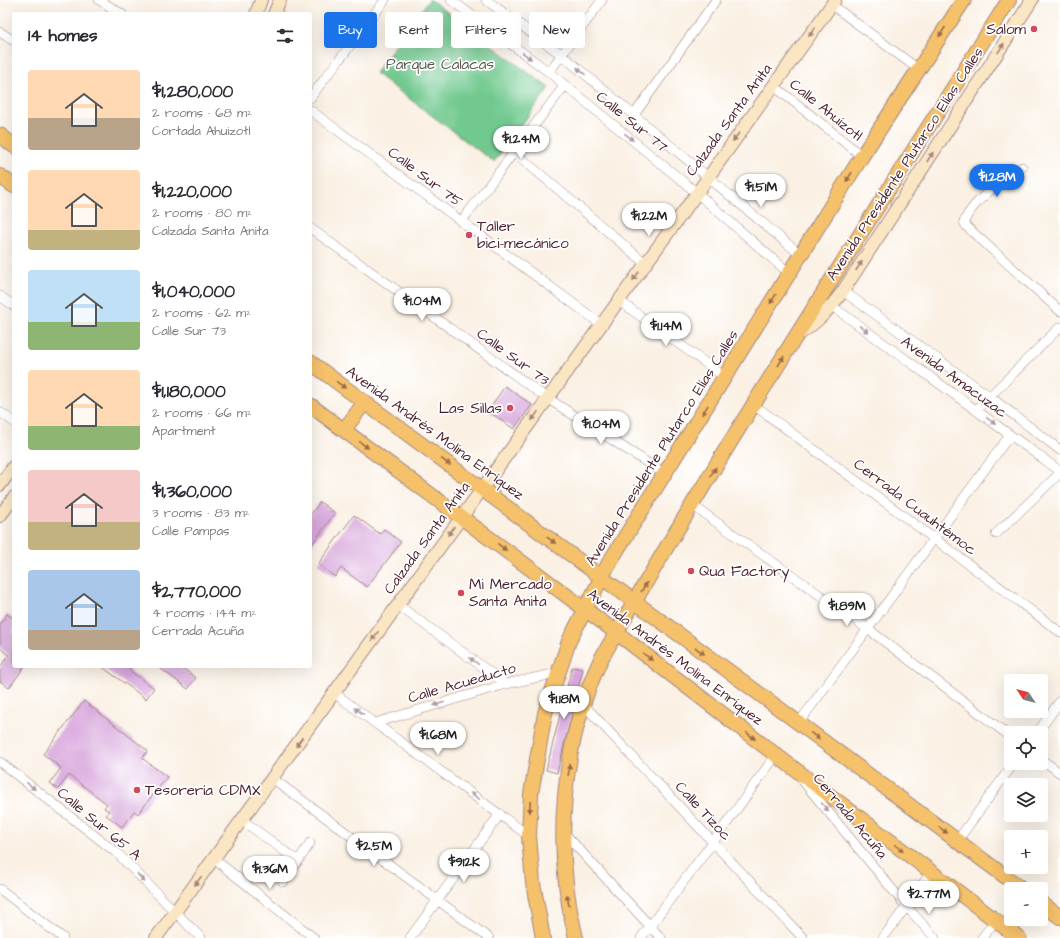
<!DOCTYPE html>
<meta charset="utf-8">
<style>
:root{--surface:#fff;--page:#f7f7f7;--text:#2b2b33;--muted:#7c7c81;--accent:#1a73e8}
body{margin:0;font-family:"Architects Daughter",sans-serif;background:var(--page);color:var(--text);height:100vh;display:flex;flex-direction:column;font-size:15px;white-space:nowrap}
*{box-sizing:border-box;margin:0}
p{font-size:13px;color:var(--muted)}
.icon{flex:none;width:22px;height:22px;fill:none;stroke:currentColor;stroke-width:2;stroke-linecap:round;stroke-linejoin:round}
.map{position:relative;flex:1;overflow:hidden}
.details{position:absolute;left:12px;top:12px;width:300px;height:656px;display:flex;flex-direction:column;background:var(--surface);border-radius:4px;box-shadow:0 4px 16px #0002}
.details>*{flex:none}
.banner{position:absolute;left:324px;top:12px;width:380px;height:36px;display:flex;gap:8px}
.needle{width:26px;rotate:305deg}
.fabs{position:absolute;left:1004px;top:674px;display:grid;gap:8px}
.fabs a{display:grid;place-items:center;width:44px;height:44px;border-radius:4px;background:var(--surface);box-shadow:0 4px 16px #0002;font-size:20px}
.price{position:absolute;translate:-50% -34px;padding:0 9px;border-radius:14px;background:#fff;color:#222;font-size:13px;line-height:26px;filter:drop-shadow(0 1px 2px #0008)}
.price::after{content:'';position:absolute;left:50%;top:24px;width:12px;height:9px;margin-left:-6px;background:inherit;clip-path:polygon(0 0,100% 0,50% 100%)}
.price.on{background:var(--accent);color:#fff}
ul{padding:0;list-style:none}
li{display:flex;align-items:center;gap:12px;height:100px;padding:0 16px}
li span{display:grid;place-items:center;flex:none;width:112px;height:80px;border-radius:4px;color:#555}
li>.icon{margin-inline-start:auto}
span .icon{width:48px;height:48px;fill:#fffc;stroke-width:1}
li b{font-size:17px}
h2{display:flex;justify-content:space-between;align-items:center;height:48px;padding:0 16px;font-size:17px}
.chip{padding:0 14px;border-radius:4px;background:var(--surface);box-shadow:0 4px 16px #0002;font-size:14px;line-height:36px}
.chip.on{background:var(--accent);color:#fff}
.map>svg:first-child{display:block}
.green{fill:#71c98f;stroke:#5e745d}
.building{fill:#d7a5dc}
.lines{fill:none;stroke-linecap:round;stroke-linejoin:round}
.street-casing{stroke:#a28887;stroke-width:10}
.secondary-casing{stroke:#a28887;stroke-width:14}
.primary-casing{stroke:#a28887;stroke-width:16}
.street{stroke:#fff;stroke-width:9}
.secondary{stroke:#fbe6c4;stroke-width:12}
.primary{stroke:#f5c16b;stroke-width:14}
.oneway{fill:#a28278}
.oneway2{fill:#976848}
.oneway3{fill:#ae9aa0}
.poi-dot{fill:#d1495b;stroke:#fff;stroke-width:1.5}
.labels{text-anchor:middle;dominant-baseline:central;stroke-width:3.5;stroke-linejoin:round;paint-order:stroke}
.poi-label{font-size:15px;fill:#4a1f2b;stroke:#fff;text-anchor:start}
.park-label{font-size:15px;fill:#585a4e;stroke:#fff}
.street-label{font-size:15px;fill:#4a1f2b;stroke:#fff}
</style>
<div class="map">
<svg width="1060" height="938" viewBox="0 0 1060 938">
<rect width="100%" height="100%" fill="#fff"/>
<filter id="ink" filterUnits="userSpaceOnUse"><feTurbulence type="fractalNoise" baseFrequency=".025" numOctaves="2"/><feDisplacementMap in="SourceGraphic" scale="8" xChannelSelector="R" yChannelSelector="G"/><feConvolveMatrix kernelMatrix="1 2 1 2 8 2 1 2 1" color-interpolation-filters="sRGB"/></filter>
<filter id="wash" filterUnits="userSpaceOnUse"><feTurbulence type="fractalNoise" baseFrequency=".012" numOctaves="4" result="noise"/><feDisplacementMap in="SourceGraphic" scale="16" xChannelSelector="R" yChannelSelector="G"/><feGaussianBlur stdDeviation="0.9" result="paint"/><feColorMatrix in="noise" values="0 0 0 0 0 0 0 0 0 0 0 0 0 0 0 0 0 1.4 0 .05"/><feComposite in="paint" operator="in"/></filter>
<g filter="url(#wash)">
<rect width="100%" height="100%" fill="#faf0e3"/>
<!-- green -->
<path class="green" d="M429,0h2l118,88 -55,74 -119,-89z"/>
<g id="blocks">
<!-- building -->
<path class="building" d="M505,386l27,19 -18,24 -26,-18z
M320,502l15,11 -25,34v-32z
M354,515l26,19 4,-5 17,13 -34,45 -26,-19 -6,9 -17,-13z
M7,614l7,5v47h11l-16,22 -9,-7v-14l9,-12 -9,-7v-24z
M101,666h31l-3,4 25,18 -8,11z
M157,666h23l16,12 -8,11z
M572,667l11,2 -26,104 -11,-3z
M84,701l64,50 -6,7 25,19 -29,37 -4,-3 -12,16 -16,-12 3,-4 -5,-3 3,-4 -38,-29 -11,14 -8,-6 11,-15 -18,-14z"/>
</g>
</g>
<g filter="url(#ink)">
<use href="#blocks" fill-opacity="0" stroke="#a28887" stroke-width="1"/>
<g class="lines">
<defs>
<path id="street" d="M99,0l23,14
M451,0l98,72 148,121 92,80
M486,0l76,55 239,200
M832,5l86,64
M0,32l14,9
M549,72l53,-72
M774,86l88,70
M310,98l75,-98
M310,110l291,214
M634,115l82,-115
M514,152l131,111
M1022,167c-19,13 -50,34 -58,55l3,5 93,84
M461,222l104,-137
M310,228l237,170 118,76
M843,291l146,105 71,54
M0,296l14,10
M618,300l107,77
M832,306l228,165
M754,405l306,227
M976,410l84,-83
M0,412l14,10
M692,505l176,124 143,108
M996,534l64,-61
M398,605l108,79
M334,693l195,143
M583,704l220,234
M375,723l131,-39 52,-11
M798,724l212,-289
M1037,733l23,-32
M1041,759l19,14
M0,762l117,91 84,85
M272,778l217,160
M802,780l104,126 29,32
M242,820l56,41 12,-18
M564,833l97,105
M957,841l57,-78
M214,859l100,79
M283,882l15,-21
M0,889l63,49
M410,938l90,-124
M641,938l72,-96 63,-87
M883,938l48,-65
M982,938l13,-17"/>
<path id="secondary" d="M256,14l5,-14
M274,14l6,-14
M796,336c20,-12 33,-26 47,-45l189,-291
M0,485l14,-19
M0,516l14,-19
M156,938l541,-745 138,-193"/>
<path id="primary" d="M0,135l14,11
M0,176l14,10
M310,362c238,174 475,351 712,527
M310,405l307,228 159,122 243,183
M344,430l21,-28
M1041,903l19,14
M543,938l-10,-55 -4,-47 2,-42 14,-81 24,-72 40,-78 253,-407 102,-156
M576,938c-23,-90 -15,-194 25,-279 129,-224 270,-441 408,-659"/>
</defs>
<!-- street casing -->
<use href="#street" class="street-casing"/>
<!-- secondary casing -->
<use href="#secondary" class="secondary-casing"/>
<!-- primary casing -->
<use href="#primary" class="primary-casing"/>
<!-- street -->
<use href="#street" class="street"/>
<!-- secondary -->
<use href="#secondary" class="secondary"/>
<!-- primary -->
<use href="#primary" class="primary"/>
</g>
<!-- one-way arrows -->
<defs><path id="oneway-solid" d="M-6-.8H1V-3.2L6.5 0L1 3.2V.8H-6Z"/></defs>
<g class="oneway">
<use href="#oneway-solid" transform="translate(812 32) rotate(126)"/>
<use href="#oneway-solid" transform="translate(1001 48) rotate(-57)"/>
<use href="#oneway-solid" transform="translate(736 137) rotate(126)"/>
<use href="#oneway-solid" transform="translate(930 157) rotate(-57)"/>
<use href="#oneway-solid" transform="translate(859 266) rotate(-57)"/>
<use href="#oneway-solid" transform="translate(636 276) rotate(126)"/>
<use href="#oneway-solid" transform="translate(535 416) rotate(126)"/>
<use href="#oneway-solid" transform="translate(451 531) rotate(126)"/>
<use href="#oneway-solid" transform="translate(375 636) rotate(126)"/>
<use href="#oneway-solid" transform="translate(299 742) rotate(126)"/>
<use href="#oneway-solid" transform="translate(198 881) rotate(126)"/>
</g>
<g class="oneway2">
<use href="#oneway-solid" transform="translate(942 32) rotate(124)"/>
<use href="#oneway-solid" transform="translate(849 177) rotate(122)"/>
<use href="#oneway-solid" transform="translate(773 299) rotate(122)"/>
<use href="#oneway-solid" transform="translate(781 361) rotate(-59)"/>
<use href="#oneway-solid" transform="translate(341 385) rotate(36)"/>
<use href="#oneway-solid" transform="translate(705 410) rotate(122)"/>
<use href="#oneway-solid" transform="translate(364 445) rotate(36)"/>
<use href="#oneway-solid" transform="translate(446 462) rotate(36)"/>
<use href="#oneway-solid" transform="translate(713 472) rotate(-58)"/>
<use href="#oneway-solid" transform="translate(551 540) rotate(37)"/>
<use href="#oneway-solid" transform="translate(502 547) rotate(37)"/>
<use href="#oneway-solid" transform="translate(644 587) rotate(-59)"/>
<use href="#oneway-solid" transform="translate(700 651) rotate(36)"/>
<use href="#oneway-solid" transform="translate(648 657) rotate(38)"/>
<use href="#oneway-solid" transform="translate(751 736) rotate(38)"/>
<use href="#oneway-solid" transform="translate(815 736) rotate(36)"/>
<use href="#oneway-solid" transform="translate(569 770) rotate(-82)"/>
<use href="#oneway-solid" transform="translate(530 807) rotate(92)"/>
<use href="#oneway-solid" transform="translate(943 830) rotate(36)"/>
<use href="#oneway-solid" transform="translate(899 848) rotate(37)"/>
<use href="#oneway-solid" transform="translate(568 900) rotate(-100)"/>
</g>
<g class="oneway3">
<use href="#oneway-solid" transform="translate(527 56) rotate(36)"/>
<use href="#oneway-solid" transform="translate(581 71) rotate(-140)"/>
<use href="#oneway-solid" transform="translate(629 137) rotate(39)"/>
<use href="#oneway-solid" transform="translate(864 329) rotate(36)"/>
<use href="#oneway-solid" transform="translate(991 421) rotate(36)"/>
<use href="#oneway-solid" transform="translate(474 661) rotate(-144)"/>
<use href="#oneway-solid" transform="translate(439 704) rotate(163)"/>
<use href="#oneway-solid" transform="translate(359 711) rotate(-144)"/>
<use href="#oneway-solid" transform="translate(31 786) rotate(38)"/>
<use href="#oneway-solid" transform="translate(475 796) rotate(-144)"/>
<use href="#oneway-solid" transform="translate(825 807) rotate(50)"/>
<use href="#oneway-solid" transform="translate(141 878) rotate(46)"/>
</g>
</g>
<!-- markers -->
<g class="poi-dot">
<circle cx="1034" cy="29" r="4"/>
<circle cx="469" cy="235" r="4"/>
<circle cx="510" cy="408" r="4"/>
<circle cx="691" cy="571" r="4"/>
<circle cx="461" cy="593" r="4"/>
<circle cx="137" cy="790" r="4"/>
</g>
<g class="labels">
<!-- poi labels -->
<g class="poi-label">
<text x="1026" y="29" text-anchor="end">Salom</text>
<text x="477" y="226">Taller<tspan x="477" dy="17">bici-mecánico</tspan></text>
<text x="502" y="408" text-anchor="end">Las Sillas</text>
<text x="699" y="571">Qua Factory</text>
<text x="469" y="584">Mi Mercado<tspan x="469" dy="17">Santa Anita</tspan></text>
<text x="145" y="790">Tesorería CDMX</text>
</g>
<!-- park labels -->
<g class="park-label">
<text x="440" y="64">Parque Calacas</text>
</g>
<!-- street labels -->
<g class="street-label">
<text transform="translate(826 110) rotate(39)">Calle Ahuízotl</text>
<text transform="translate(729 120) rotate(-54)">Calzada Santa Anita</text>
<text transform="translate(632 122) rotate(39)">Calle Sur 77</text>
<text transform="translate(905 164) rotate(-57)">Avenida Presidente Plutarco Elías Calles</text>
<text transform="translate(425 177) rotate(37)">Calle Sur 75</text>
<text transform="translate(513 357) rotate(36)">Calle Sur 73</text>
<text transform="translate(954 377) rotate(36)">Avenida Amacuzac</text>
<text transform="translate(435 433) rotate(36)">Avenida Andrés Molina Enríquez</text>
<text transform="translate(662 448) rotate(-58)">Avenida Presidente Plutarco Elías Calles</text>
<text transform="translate(915 507) rotate(37)">Cerrada Cuauhtémoc</text>
<text transform="translate(427 538) rotate(-54)">Calzada Santa Anita</text>
<text transform="translate(675 657) rotate(37)">Avenida Andrés Molina Enríquez</text>
<text transform="translate(462 683) rotate(-16)">Calle Acueducto</text>
<text transform="translate(703 811) rotate(47)">Calle Tizoc</text>
<text transform="translate(850 816) rotate(50)">Cerrada Acuña</text>
<text transform="translate(99 824) rotate(40)">Calle Sur 65 A</text>
</g>
</g>
</svg>
<div class="fabs">
<a><svg class="needle" viewBox="-14 -14 28 28"><path d="M0-13l5 13h-10z" fill="#e53935"/><path d="M0 13l5-13h-10z" fill="#7c7c81"/></svg></a>
<a><svg class="icon" aria-label="locate" viewBox="0 0 24 24"><circle cx="12" cy="12" r="6"/><path d="M12 2v4M12 18v4M2 12h4M18 12h4"/></svg></a>
<a><svg class="icon" aria-label="layers" viewBox="0 0 24 24"><path d="M12 4l9 5-9 5-9-5zM3 14l9 5 9-5"/></svg></a>
<a>+</a>
<a>−</a>
</div>
<b class="price" style="left:521px;top:160px">$1.24M</b>
<b class="price on" style="left:997px;top:198px">$1.28M</b>
<b class="price" style="left:761px;top:208px">$1.51M</b>
<b class="price" style="left:649px;top:237px">$1.22M</b>
<b class="price" style="left:422px;top:322px">$1.04M</b>
<b class="price" style="left:666px;top:347px">$1.14M</b>
<b class="price" style="left:601px;top:445px">$1.04M</b>
<b class="price" style="left:847px;top:627px">$1.89M</b>
<b class="price" style="left:564px;top:720px">$1.18M</b>
<b class="price" style="left:438px;top:756px">$1.68M</b>
<b class="price" style="left:374px;top:867px">$2.5M</b>
<b class="price" style="left:464px;top:883px">$912K</b>
<b class="price" style="left:270px;top:890px">$1.36M</b>
<b class="price" style="left:929px;top:915px">$2.77M</b>
<div class="banner">
<a class="chip on">Buy</a>
<a class="chip">Rent</a>
<a class="chip">Filters</a>
<a class="chip">New</a>
</div>
<section class="details">
<h2>14 homes<svg class="icon" aria-label="filters" viewBox="0 0 24 24"><path d="M4 7h16M4 17h16"/><circle cx="9" cy="7" r="2"/><circle cx="15" cy="17" r="2"/></svg></h2>
<ul>
<li><span style="background:linear-gradient(#ffd9b3 60%,#b9a48a 0)"><svg class="icon" aria-label="home" viewBox="0 0 24 24"><path d="M3 11l9-7 9 7M6 9v11h12V9"/></svg></span><div><b>$1,280,000</b><p>2 rooms · 68 m²</p><p>Cortada Ahuizotl</p></div></li>
<li><span style="background:linear-gradient(#ffd9b3 75%,#c2b280 0)"><svg class="icon" aria-label="home" viewBox="0 0 24 24"><path d="M3 11l9-7 9 7M6 9v11h12V9"/></svg></span><div><b>$1,220,000</b><p>2 rooms · 80 m²</p><p>Calzada Santa Anita</p></div></li>
<li><span style="background:linear-gradient(#bfe0f5 65%,#8fb573 0)"><svg class="icon" aria-label="home" viewBox="0 0 24 24"><path d="M3 11l9-7 9 7M6 9v11h12V9"/></svg></span><div><b>$1,040,000</b><p>2 rooms · 62 m²</p><p>Calle Sur 73</p></div></li>
<li><span style="background:linear-gradient(#ffd9b3 70%,#8fb573 0)"><svg class="icon" aria-label="home" viewBox="0 0 24 24"><path d="M3 11l9-7 9 7M6 9v11h12V9"/></svg></span><div><b>$1,180,000</b><p>2 rooms · 66 m²</p><p>Apartment</p></div></li>
<li><span style="background:linear-gradient(#f6c9c9 65%,#c2b280 0)"><svg class="icon" aria-label="home" viewBox="0 0 24 24"><path d="M3 11l9-7 9 7M6 9v11h12V9"/></svg></span><div><b>$1,360,000</b><p>3 rooms · 83 m²</p><p>Calle Pampas</p></div></li>
<li><span style="background:linear-gradient(#a9c7e8 75%,#b9a48a 0)"><svg class="icon" aria-label="home" viewBox="0 0 24 24"><path d="M3 11l9-7 9 7M6 9v11h12V9"/></svg></span><div><b>$2,770,000</b><p>4 rooms · 144 m²</p><p>Cerrada Acuña</p></div></li>
</ul>
</section>
</div>
